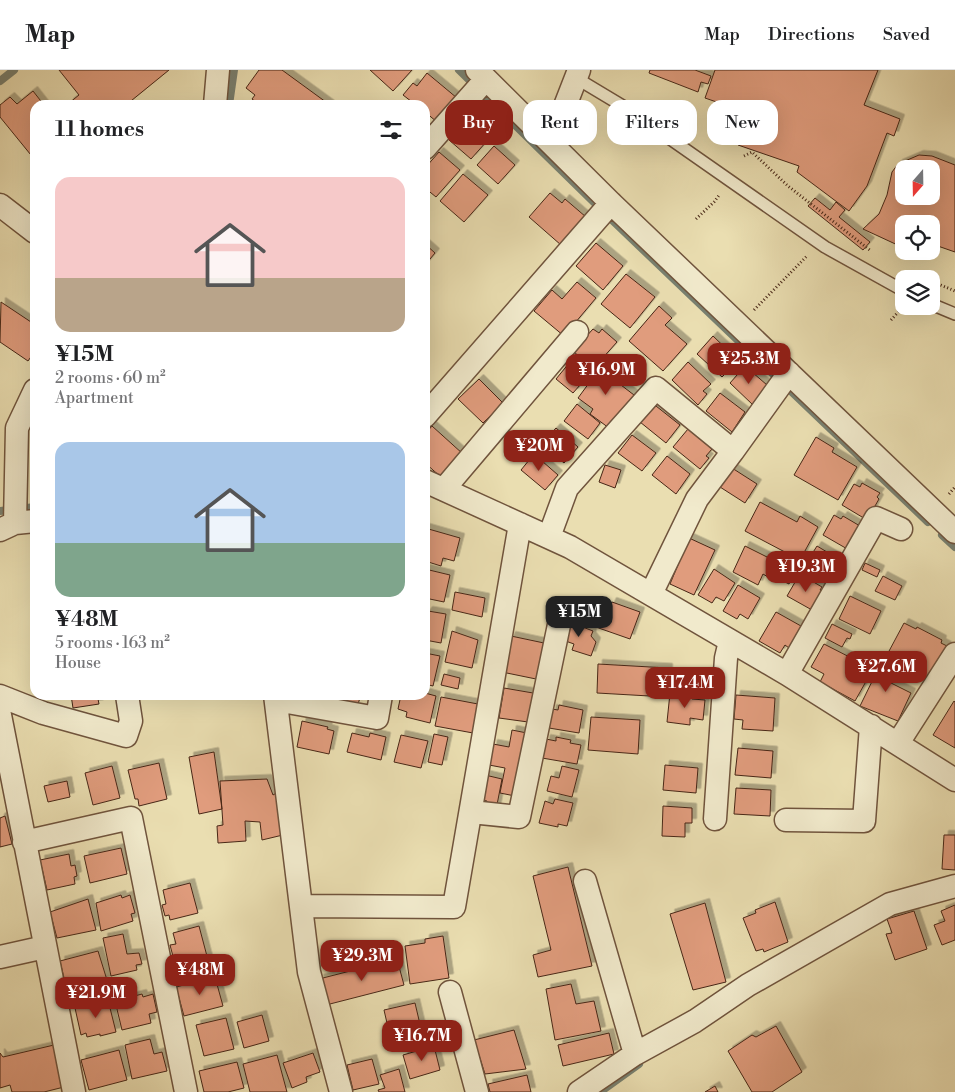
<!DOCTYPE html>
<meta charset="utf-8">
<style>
:root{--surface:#fff;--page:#f6f6f6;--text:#202124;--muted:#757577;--line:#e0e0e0;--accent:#8f2418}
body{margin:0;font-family:"Libre Bodoni",serif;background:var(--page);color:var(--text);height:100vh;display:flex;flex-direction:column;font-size:19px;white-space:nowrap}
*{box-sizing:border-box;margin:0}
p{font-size:16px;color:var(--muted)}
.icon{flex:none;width:28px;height:28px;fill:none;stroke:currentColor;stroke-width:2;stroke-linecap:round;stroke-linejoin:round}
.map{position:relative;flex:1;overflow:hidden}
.panel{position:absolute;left:30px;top:30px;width:400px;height:600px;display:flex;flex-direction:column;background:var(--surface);border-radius:15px;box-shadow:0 5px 20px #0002}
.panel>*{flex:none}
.banner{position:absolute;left:445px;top:30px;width:435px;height:45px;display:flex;gap:10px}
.needle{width:32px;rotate:200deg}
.buttons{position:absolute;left:895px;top:90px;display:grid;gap:10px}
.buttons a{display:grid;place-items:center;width:45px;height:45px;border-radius:10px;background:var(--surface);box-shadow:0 5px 20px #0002;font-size:25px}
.price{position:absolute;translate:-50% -42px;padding:0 11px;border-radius:10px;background:var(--accent);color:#fff;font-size:16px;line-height:32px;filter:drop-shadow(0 1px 2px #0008)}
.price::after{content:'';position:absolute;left:50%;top:30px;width:15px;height:11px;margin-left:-8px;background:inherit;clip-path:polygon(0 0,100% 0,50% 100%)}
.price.current{background:#222;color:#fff}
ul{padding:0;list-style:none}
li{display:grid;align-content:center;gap:10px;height:265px;padding:0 25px}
li span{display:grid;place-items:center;height:155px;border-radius:15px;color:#555}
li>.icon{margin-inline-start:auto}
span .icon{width:90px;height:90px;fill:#fffc;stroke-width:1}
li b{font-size:21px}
h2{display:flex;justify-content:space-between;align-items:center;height:60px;padding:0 25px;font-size:21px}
.pill{padding:0 18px;border-radius:15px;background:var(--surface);box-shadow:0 5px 20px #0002;font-size:18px;line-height:45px}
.pill.current{background:var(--accent);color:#fff}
header{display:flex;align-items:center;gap:30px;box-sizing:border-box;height:70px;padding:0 25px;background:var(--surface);border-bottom:1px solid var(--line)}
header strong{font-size:24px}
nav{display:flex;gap:28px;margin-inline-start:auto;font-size:18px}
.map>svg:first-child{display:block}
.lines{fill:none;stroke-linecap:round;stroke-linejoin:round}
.stream{stroke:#788070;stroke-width:8}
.building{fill:#e09c7d;stroke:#472616;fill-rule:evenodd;filter:url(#shadow)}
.lane-casing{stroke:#70543d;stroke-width:14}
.street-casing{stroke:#70543d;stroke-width:25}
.path{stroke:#472616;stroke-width:3;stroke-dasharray:1 2.5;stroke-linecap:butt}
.lane{stroke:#f1eacc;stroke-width:11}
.street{stroke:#f1eacc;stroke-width:22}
</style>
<header>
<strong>Map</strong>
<nav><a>Map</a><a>Directions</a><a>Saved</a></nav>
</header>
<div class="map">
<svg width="955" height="1022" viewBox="0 0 955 1022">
<defs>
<filter id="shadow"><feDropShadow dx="4.5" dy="-4.5" stdDeviation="0" flood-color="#0004"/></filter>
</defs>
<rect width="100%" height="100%" fill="#eadeb1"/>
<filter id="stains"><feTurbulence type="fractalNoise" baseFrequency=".004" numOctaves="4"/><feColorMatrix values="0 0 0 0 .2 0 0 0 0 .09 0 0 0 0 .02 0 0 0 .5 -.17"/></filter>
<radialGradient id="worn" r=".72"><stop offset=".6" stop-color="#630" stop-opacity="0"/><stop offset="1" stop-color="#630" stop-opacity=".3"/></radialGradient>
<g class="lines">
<!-- stream -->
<path class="stream" d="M459,0l153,150 316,302
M0,11l14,-11
M229,35l5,-35
M0,441l35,-4
M942,465l13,12
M600,1022l39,-28"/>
</g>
<!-- building -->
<path class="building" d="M59,0h110l-43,35h-55l-2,-2 10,-8z
M259,0h23l48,35h-70l-8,-6 3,-4 -9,-7z
M370,0h42l-19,21z
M650,0h45l16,6 -3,8 -7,-2 -3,10 -49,-19z
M715,0h163l-14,35 36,14 -6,17 -7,-3 -20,53 -18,25 -52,-39 2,-6 -61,-21 5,-15 -6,-2 -4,6 -8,4 -10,-6 -2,-5 1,-8 5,-5h10l2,-7 -26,-9z
M427,3l30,25 -20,24 -12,-10v-7h-9l-13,-10 10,-12 4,3z
M33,21l11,14h-9v55l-35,-43v-12l10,-8 7,7z
M465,52l22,19 -16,18 -22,-19z
M494,76l21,19 -17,19 -21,-19z
M439,82l21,18 -24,27 -11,-9v-20z
M919,85l13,1 23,9v87l-23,-8 -1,2v-22h-27v24l-41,-19 16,-15 8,-19 5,-23 6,-8zM904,99h27v27h-27z
M463,104l25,21 -24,27 -24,-21z
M550,123l12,10 3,-4 21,18 -25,28 -32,-28z
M815,128l15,12 6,-8 9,8 -6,7 31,25 -7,8 -55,-44z
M596,173l27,23 -20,24 -27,-24z
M425,174l10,9 -10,12z
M911,181h17l-3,7z
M626,204l29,23 -25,31 -29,-24z
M577,212l19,16 -32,38 -30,-25 18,-21 10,9z
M1,232l33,22 -2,3 3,2v22l-7,10 -28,-19z
M659,236l13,12 -7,7 22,19 -24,27 -34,-30z
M593,259l6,4 3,-4 15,13 -24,27 -20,-18z
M713,266l22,21 -7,7 4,3 -10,10 -25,-23z
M570,292l18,14 -15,17 -17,-14z
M688,292l23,22 -8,7 4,3 -9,11 -26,-25z
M603,294l22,16 -4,5 13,10 -25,33 -19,-14 3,-5 -15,-11z
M745,296l22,19 -14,20 -23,-22z
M479,309l24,24 -20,20 -25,-24z
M720,323l25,19 -13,20 -26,-21z
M577,334l23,19 -12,16 -24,-18z
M656,336l24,19 -14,18 -26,-21z
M432,356l31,28 -21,24 -17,-15v-29z
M556,358l22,19 -14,16 -22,-19z
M688,359l24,20 -6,7 3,2 -9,11 -27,-22z
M632,365l24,18 -14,18 -24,-18z
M816,367l18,11 -2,4 25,15 -19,33 -44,-25z
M534,384l24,21 -13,15 -24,-20z
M667,386l23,18 -14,20 -24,-19z
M605,395l16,5 -6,18 -16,-6z
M732,398l25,16 -12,19 -25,-16z
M862,413l18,10 -3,4 2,2 -12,21 -25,-15 12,-21 6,3z
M760,432l37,20 3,-6 18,11 -18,33 -55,-29z
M834,445l7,4 2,-3 17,10 -11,24 -26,-15z
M425,458l35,10 -6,23 -11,-3 -2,8 -16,-5z
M689,468l26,12 -21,45 -24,-11z
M745,476l30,15 -7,16 -5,-3 -5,11 -25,-13z
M817,476l25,15 -11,19 -26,-15z
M780,492l16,8 -7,14 -16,-8z
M865,493l15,7 -3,7 -15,-7z
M425,499l25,6 -6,27 -19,-4z
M714,499l21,14 -11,18 -8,-4 -4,6 -14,-8z
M883,506l19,10 -7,14 -20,-9z
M798,507l5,4 2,-4 17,10 -2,3 3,2 -11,18 -25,-14z
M738,515l22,13 -12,21 -8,-5 -3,5 -14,-8z
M455,522l30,6 -3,19 -30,-7z
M850,526l31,15 -11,23 -31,-15z
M612,532l28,10 -10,27 -40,-14 6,-16 11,4z
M428,541l18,3 -5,29 -16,-3v-25z
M776,542l25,14 -12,22 -4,-3 -5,8 -21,-12z
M567,551l26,10 -2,5 5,6 -5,14 -19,-6 2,-6 -14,-5z
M904,553l12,6 1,-2 25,13 -1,3 6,3 -18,33 -12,-7 1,-3 -30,-16z
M832,554l20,10 -2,5 -3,-1 -5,9 -17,-9z
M452,561l26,9 -6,28 -27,-6z
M511,566l33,7 -8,36 -39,-8z
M824,574l49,25 -18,32 -35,-19 4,-8 -13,-7z
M425,583l15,3 -7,30 -8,-2z
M884,587l13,7 -8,18 22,11 -13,28 -38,-15z
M598,594l70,4 -1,29 -70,-4z
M444,604l16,4 -2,11 -17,-4z
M504,618l29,5 -5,29 -29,-4z
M425,623l11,3 -6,27 -24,-6 1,-5 -9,-3 3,-14z
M670,623l23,3 -1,3 13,1 -2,20 -13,-2v7l-23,-3z
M71,625h41v1l-14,3 1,5 -26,4z
M325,625h36l-3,9z
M736,625l39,3 -2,33 -31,-2 1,-9 -9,-1z
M441,627l37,7 -5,29 -38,-7z
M954,631l1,1v46l-22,-13z
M559,635l24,5 -4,23 -30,-5 3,-19 6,1z
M591,647l49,3 -2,34 -50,-4z
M302,651l26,6 -1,2 7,2 -5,23 -32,-7z
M512,660l15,3 -12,63 -15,-3 5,-25 -16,-3 4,-21 16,3z
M352,663l17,4 1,-4 16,4 -5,23 -34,-8z
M434,664l14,3 -6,28 -14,-3z
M401,665l27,6 -7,27 -27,-6z
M556,667l15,3 -1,3 11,2 -4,19 -35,-6 4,-19 10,2z
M738,678l35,3 -2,27 -36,-3z
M214,682l8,57 -23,5 -10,-57z
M159,693l8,36 -28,7 -1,-7h-3l-7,-29z
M665,695l33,3 -2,25 -33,-3z
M112,696l8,32 -27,7 -8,-32z
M562,696l17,4 -7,27 -25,-6 4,-15 8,2z
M485,705l17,4 -6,31 -10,-2 1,-7 -6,-1z
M267,709l6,16 7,-4 7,43 -25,6 -2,-18 -15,-1 1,20 -28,2 -1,-17 6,-1 -3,-44z
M67,711l3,16 -22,5 -4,-16z
M736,718l35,2 -1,26 -36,-2z
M555,729l18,4 -6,23 -9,-2v3l-19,-4 6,-22 8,3z
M663,736l29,2v15h-7v14l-23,-1z
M5,746l7,28 -12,3v-29z
M944,765h11v35l-13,-1z
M121,778l6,26 -37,9 -6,-27z
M69,784l2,12 4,-1 2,11 -3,1 1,7 -28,6 -7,-30z
M568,797l24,99 -54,11 -5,-22 18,-5 -18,-74z
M190,813l8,30 -28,7 -1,-5 -4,1 -3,-11 4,-1 -3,-14z
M121,825l1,3 8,-3 5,18 -4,1 2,7 -32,10 -5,-28z
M88,829l8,31 -39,8 -7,-26z
M775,832l13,40 -24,10 -1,-3 -7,2 -13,-33 13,-5 -1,-3z
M705,833l21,79 -33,8 -23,-76z
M955,835v35l-13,5 -8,-20 11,-4 -4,-10z
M914,841l13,38 -32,11 -9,-26 6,-1 -5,-14z
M199,856l9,34 -18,4 -1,-4 -14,4 -5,-19 6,-1 -3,-11z
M123,864l4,20 12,-1 3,11 -6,1 1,5 -26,6 -8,-38z
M443,866l6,42 -39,6 -5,-38 20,-3v-4z
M98,881l9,29 -40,11 -7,-30z
M397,889l7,26 -78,20 -7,-26z
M215,907l8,29 -39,10 -8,-29z
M571,914l5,20 18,-3 7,30 -46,9 -9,-51z
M142,924l1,3 10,-3 4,18 -8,2 2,9 -29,7 -7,-29z
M108,930l8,32 -16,4v-2l-13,3 -1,-4 -5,2 -6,-27z
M415,933l8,34 -31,8 -8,-35z
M262,945l7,26 -25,7 -7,-26z
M226,948l8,31 -30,7 -8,-31z
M776,956l26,46 -30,20h-20l-24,-41 24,-16 4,2z
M514,960l12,39 -41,5 -11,-34z
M609,963l5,21 -51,12 -5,-21z
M150,969l4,15 8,-2 5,19 -35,8 -7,-34z
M54,975l10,42 -20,5h-32l-2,-7 -10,3v-35l3,4z
M434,976l6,24 -30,9 -7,-24z
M119,980l8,30 -38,10 -8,-30z
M313,983l7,19 -14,5 1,5 -15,6 -9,-25z
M277,985l10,37h-37l-7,-28z
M372,989l7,25 -26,6 -6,-25z
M237,992l7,26 -16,4h-24l-5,-21z
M399,999l6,23h-26l-1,-2 7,-2 -5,-13z
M527,1005l4,17h-41l-2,-8z
M715,1016l3,6h-13z"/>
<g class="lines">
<defs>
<path id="lane" d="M576,8l50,30 199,139 79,44
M931,234l24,10"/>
<path id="street" d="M477,0l134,133 344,329
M215,35l3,-35
M544,66l21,-30 14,-36
M425,78l61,-69
M0,135l35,27
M425,346l186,-213
M425,411l145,66 217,127 168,106
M444,419l133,-157
M15,453l2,-95 18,-38
M0,460l15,-7 20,-2
M549,467l18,-49 89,-100 77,63 56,-78
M651,524l46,-95 36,-48
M787,604l89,-156 25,11
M275,625l34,277 32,120
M0,626l43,17 83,23 5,-15 -4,-26
M276,630l101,18 4,-23
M0,645l74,377
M898,673l57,-89
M471,742l48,5 41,-197
M715,749l11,-161 4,-17
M786,750l78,1 7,-95
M24,772l107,-24 55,274
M585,811l50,173
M302,836l152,1 66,-383
M0,887l45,-10
M450,922l27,100
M579,1022l56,-38 60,-33 53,-36 142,-81 65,-18"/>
</defs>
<!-- lane casing -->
<use href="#lane" class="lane-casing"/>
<!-- street casing -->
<use href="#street" class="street-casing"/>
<!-- path -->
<path class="path" d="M744,86l8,-4 36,34 83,65
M696,149l18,-17 6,-8
M914,204l11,5
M931,211l24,10
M754,240l53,-54
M891,250l11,-12
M949,424l6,-7"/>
<!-- lane -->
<use href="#lane" class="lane"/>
<!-- street -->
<use href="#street" class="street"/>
</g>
<rect width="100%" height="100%" filter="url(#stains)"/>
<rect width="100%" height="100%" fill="url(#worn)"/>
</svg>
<div class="buttons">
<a><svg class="needle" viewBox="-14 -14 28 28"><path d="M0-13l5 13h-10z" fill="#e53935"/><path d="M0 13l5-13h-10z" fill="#757577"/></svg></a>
<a><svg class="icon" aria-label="locate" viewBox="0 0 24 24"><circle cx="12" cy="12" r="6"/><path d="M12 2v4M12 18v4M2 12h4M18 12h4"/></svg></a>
<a><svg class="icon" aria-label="layers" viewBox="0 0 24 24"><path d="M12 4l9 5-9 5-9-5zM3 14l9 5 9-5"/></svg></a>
</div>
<b class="price" style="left:749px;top:315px">¥25.3M</b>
<b class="price" style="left:606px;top:326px">¥16.9M</b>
<b class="price" style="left:539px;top:402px">¥20M</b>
<b class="price" style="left:806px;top:523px">¥19.3M</b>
<b class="price current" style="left:579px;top:568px">¥15M</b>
<b class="price" style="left:886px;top:623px">¥27.6M</b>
<b class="price" style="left:685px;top:639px">¥17.4M</b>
<b class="price" style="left:362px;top:912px">¥29.3M</b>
<b class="price" style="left:200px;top:926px">¥48M</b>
<b class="price" style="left:96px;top:949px">¥21.9M</b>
<b class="price" style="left:422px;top:992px">¥16.7M</b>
<div class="banner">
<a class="pill current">Buy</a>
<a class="pill">Rent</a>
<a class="pill">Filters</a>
<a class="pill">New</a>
</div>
<section class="panel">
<h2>11 homes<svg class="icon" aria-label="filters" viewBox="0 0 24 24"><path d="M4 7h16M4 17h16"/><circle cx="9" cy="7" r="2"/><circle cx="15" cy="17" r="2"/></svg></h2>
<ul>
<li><span style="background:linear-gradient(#f6c9c9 65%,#b9a48a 0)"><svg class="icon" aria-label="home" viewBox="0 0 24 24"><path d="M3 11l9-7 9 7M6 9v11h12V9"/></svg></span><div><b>¥15M</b><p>2 rooms · 60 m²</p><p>Apartment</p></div></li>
<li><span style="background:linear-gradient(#a9c7e8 65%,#7fa58c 0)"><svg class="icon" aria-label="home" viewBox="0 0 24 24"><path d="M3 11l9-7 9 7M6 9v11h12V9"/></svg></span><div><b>¥48M</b><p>5 rooms · 163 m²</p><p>House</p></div></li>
</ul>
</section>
</div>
